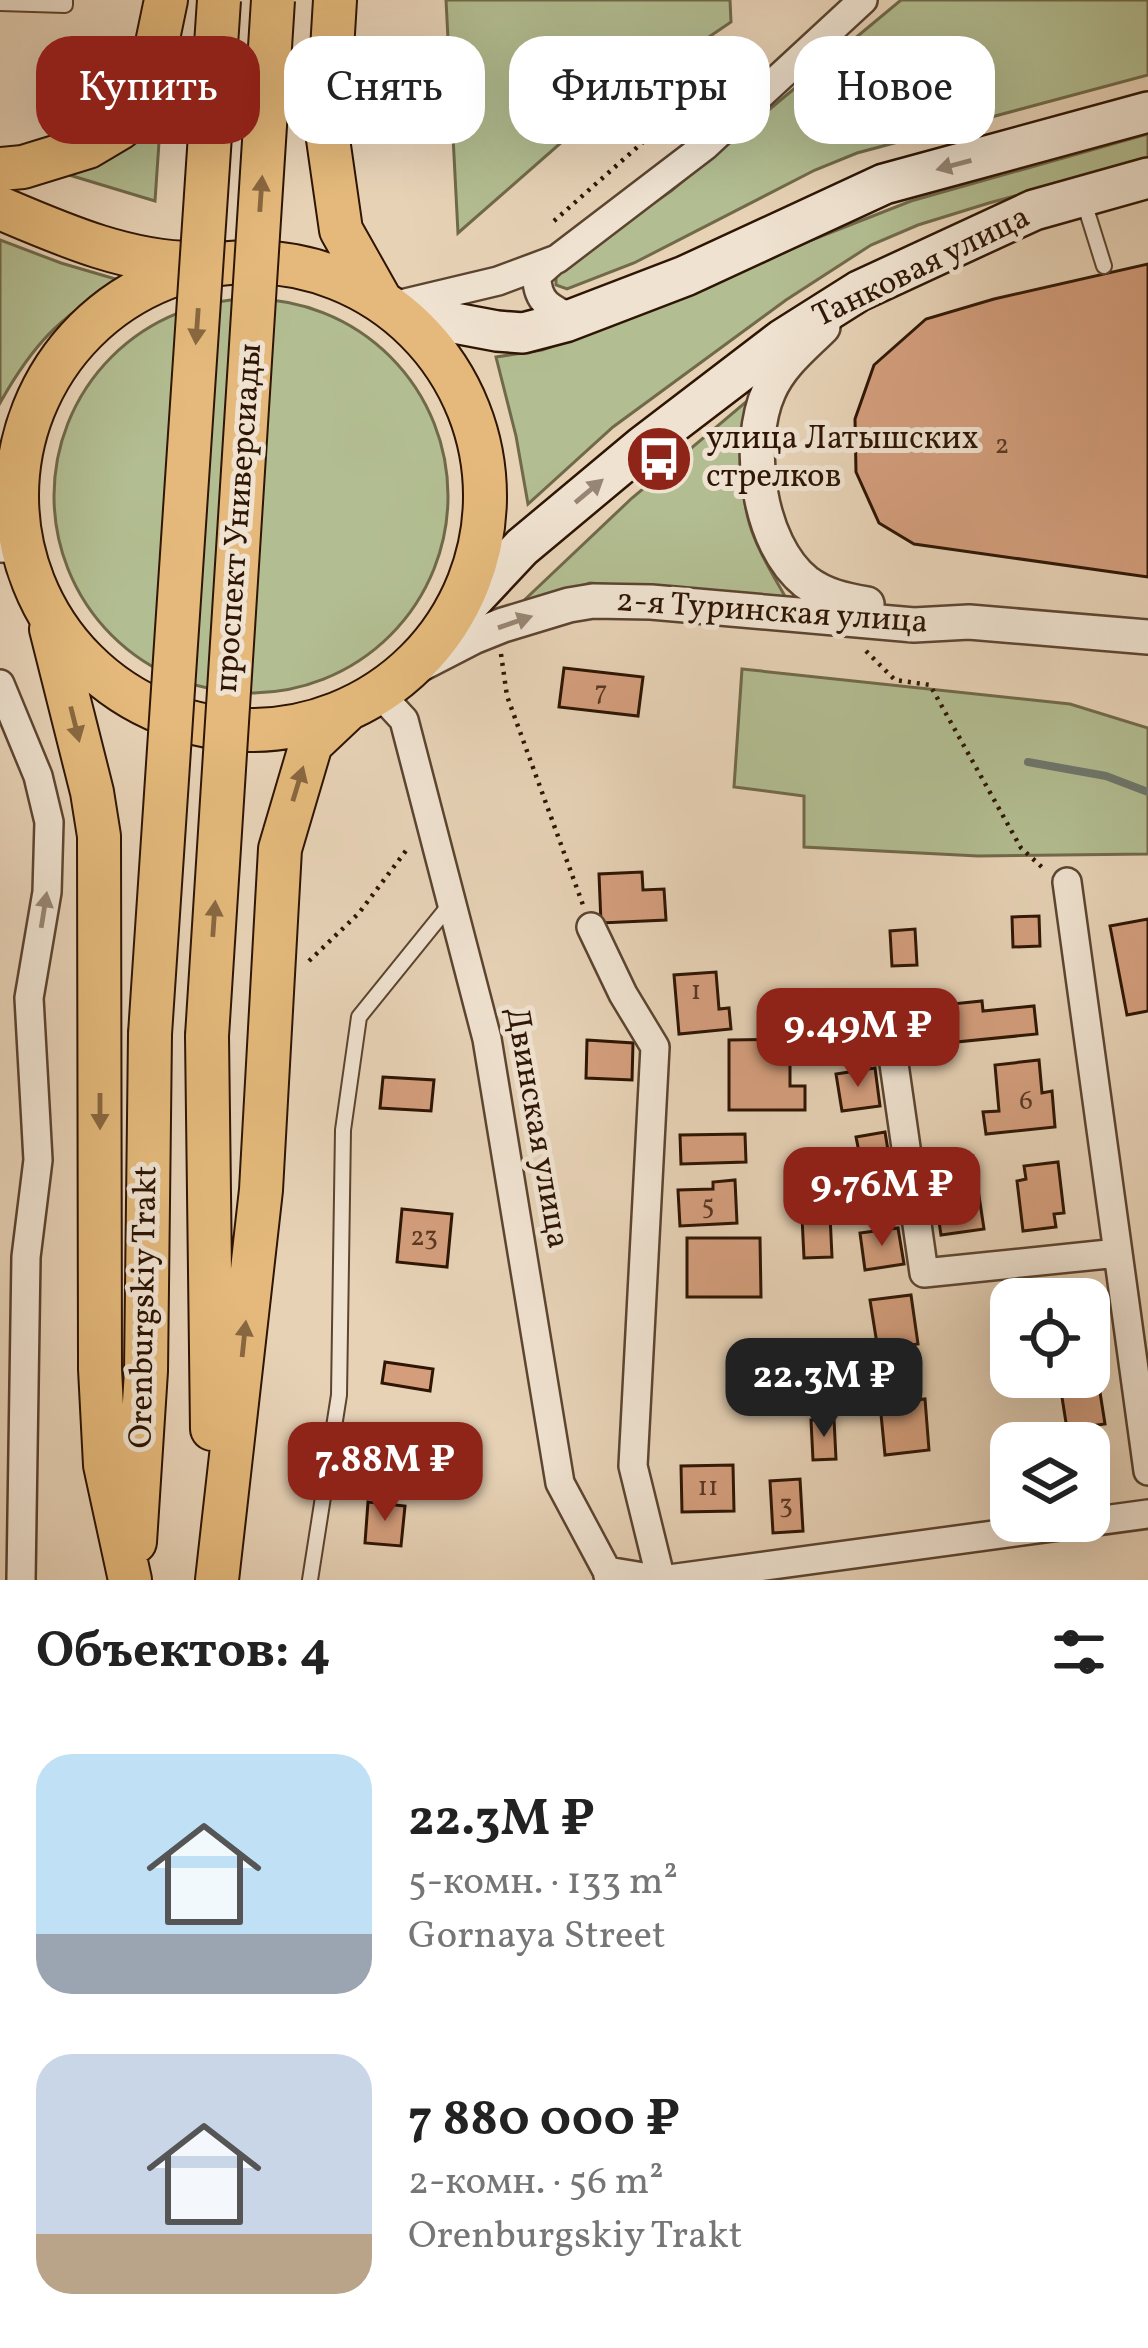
<!DOCTYPE html>
<html lang="ru">
<meta charset="utf-8">
<style>
:root{--surface:#fff;--page:#f2f2f2;--text:#222;--muted:#767676;--accent:#8f2418}
body{margin:0;font-family:Vollkorn,serif;background:var(--page);color:var(--text);height:100vh;display:flex;flex-direction:column;font-size:45px;white-space:nowrap}
*{box-sizing:border-box;margin:0}
p{font-size:39px;color:var(--muted)}
.icon{flex:none;width:66px;height:66px;fill:none;stroke:currentColor;stroke-width:2;stroke-linecap:round;stroke-linejoin:round}
.map{position:relative;height:1580px;overflow:hidden}
.drawer{display:flex;flex-direction:column;background:var(--surface);flex:1}
.drawer>*{flex:none}
.hud{position:absolute;left:36px;top:36px;width:1077px;height:108px;display:flex;gap:24px}
.fabs{position:absolute;left:990px;top:1278px;display:grid;gap:24px}
.fabs a{display:grid;place-items:center;width:120px;height:120px;border-radius:24px;background:var(--surface);box-shadow:0 12px 48px #0002;font-size:60px}
.price{position:absolute;translate:-50% -102px;padding:0 27px;border-radius:24px;background:var(--accent);color:#fff;font-size:39px;line-height:78px;filter:drop-shadow(0 3px 6px #0008)}
.price::after{content:'';position:absolute;left:50%;top:72px;width:36px;height:27px;margin-left:-18px;background:inherit;clip-path:polygon(0 0,100% 0,50% 100%)}
.price.selected{background:#222;color:#fff}
ul{padding:0;list-style:none}
li{display:flex;align-items:center;gap:36px;height:300px;padding:0 36px}
li span{display:grid;place-items:center;flex:none;width:336px;height:240px;border-radius:36px;color:#555}
li>.icon{margin-inline-start:auto}
span .icon{width:144px;height:144px;fill:#fffc;stroke-width:1}
li b{font-size:51px}
h2{display:flex;justify-content:space-between;align-items:center;height:144px;padding:0 36px;font-size:51px}
.chip{padding:0 42px;border-radius:36px;background:var(--surface);box-shadow:0 12px 48px #0002;font-size:42px;line-height:108px}
.chip.selected{background:var(--accent);color:#fff}
.map>svg:first-child{display:block}
.green{fill:#b2bd91;stroke:#70694a;stroke-width:3}
.lines{fill:none;stroke-linecap:round;stroke-linejoin:round}
.stream{stroke:#6d766c;stroke-width:8}
.building{fill:#d49e7d;stroke:#2e1504;stroke-width:3}
.service-casing{stroke:#5c4430;stroke-width:18}
.minor-casing{stroke:#5c4430;stroke-width:32}
.tertiary-casing{stroke:#5c4430;stroke-width:38}
.secondary-casing{stroke:#2e1504;stroke-width:44}
.primary-casing{stroke:#2e1504;stroke-width:46}
.path{stroke:#2e1504;stroke-width:4.5;stroke-dasharray:3 6;stroke-linecap:butt}
.service{stroke:#efe2d0;stroke-width:14}
.minor{stroke:#efe2d0;stroke-width:27}
.tertiary{stroke:#efe2d0;stroke-width:33}
.secondary{stroke:#efe2d0;stroke-width:39}
.primary{stroke:#e4b97b;stroke-width:42}
.primary-bridge-casing{stroke:#2e1504;stroke-width:46;stroke-linecap:butt}
.primary-bridge{stroke:#e4b97b;stroke-width:42}
.oneway{fill:#988674}
.oneway2{fill:#896740}
.labels{text-anchor:middle;dominant-baseline:central;stroke-width:10;stroke-linejoin:round;paint-order:stroke}
.number-label{font-size:27px;fill:#583722}
.street-label{font-size:33px;fill:#2e1504;stroke:#efe2d0}
.poi-label{font-size:33px;fill:#2e1504;stroke:#efe2d0;text-anchor:start}
</style>
<div class="map">
<svg width="1148" height="1580" viewBox="0 0 1148 1580">
<rect width="100%" height="100%" fill="#e7d2b6"/>
<filter id="stains"><feTurbulence type="fractalNoise" baseFrequency=".00167" numOctaves="4"/><feColorMatrix values="0 0 0 0 .2 0 0 0 0 .09 0 0 0 0 .02 0 0 0 .5 -.17"/></filter>
<radialGradient id="worn" r=".72"><stop offset=".6" stop-color="#630" stop-opacity="0"/><stop offset="1" stop-color="#630" stop-opacity=".3"/></radialGradient>
<!-- green -->
<path class="green" d="M446,0h284l1,22 -143,97 -130,114z
M901,0h247v75l-291,78 -42,17 -181,93 -67,26 -11,-4v-15l115,-79z
M162,98l-7,103 -99,-30 90,-49z
M1148,134v26l-159,43 -71,22 -47,20 -85,55 -173,127 -85,77 -12,-68 -20,-79 46,-7 69,-24 198,-85 102,-40z
M0,240l61,23 58,17c-59,38 -85,62 -119,123z
M54 496a197 197 0 1 1 394 0a197 197 0 1 1-394 0Z
M747,401c-5,43 -10,94 7,136 8,21 21,41 32,61l-196,-15 -73,24 115,-109z
M742,669l328,35 78,24v126l-170,2 -174,-9v-51l-70,-9z"/>
<g class="lines">
<!-- stream -->
<path class="stream" d="M1028,762l78,14 42,16"/>
</g>
<!-- building -->
<path class="building" d="M1148,264v313l-234,-33 -35,-21 -23,-51 -1,-53 19,-54 52,-46 68,-20z
M564,668l79,9 -5,39 -79,-9z
M642,872l1,18 21,-1 2,31 -65,3 -2,-49z
M1039,916l1,30 -27,1 -1,-30z
M1148,919v92l-21,4 -17,-89z
M915,929l2,36 -25,1 -2,-35z
M716,972l3,37 10,-1 2,21 -52,5 -5,-59z
M982,1001l1,10 51,-5 3,28 -81,8 -4,-38z
M866,1020l4,31 -39,5 -4,-31z
M790,1039v47h15v24h-76v-70z
M587,1040l46,3 -1,37 -46,-2z
M1039,1060l3,33 10,-2 3,36 -69,7 -3,-22 16,-1 -4,-46z
M875,1068l5,38 -38,5 -6,-37z
M383,1077l51,3 -3,31 -51,-3z
M885,1132l8,49 -51,8 -5,-29 23,-3 -4,-20z
M745,1134l1,28 -65,2 -1,-29z
M973,1156l11,73 -43,6 -11,-73z
M1058,1162l6,51 -10,1 2,13 -33,4 -6,-50 9,-2 -2,-13z
M735,1180l2,43 -57,3 -2,-36 35,-1v-7z
M402,1209l50,5 -5,53 -50,-5z
M830,1215l2,42 -28,1 -2,-41z
M898,1228l6,36 -39,6 -5,-37z
M687,1238h73l1,59h-74z
M1055,1280v4l23,-3 2,18h-39l-3,-17z
M911,1295l7,49 -40,6 -8,-50z
M385,1362l48,7 -3,22 -48,-8z
M1099,1386l6,38 -16,2 -1,15 -11,2 -5,-15 -5,1 -6,-38z
M925,1399l4,51 -44,5 -5,-51z
M834,1419l2,40 -23,1 -2,-40z
M380,1427l25,3 -4,37 -26,-3z
M733,1465l1,46 -52,1 -1,-46z
M800,1479l3,52 -30,2 -3,-52z
M368,1502l37,4 -4,40 -36,-3z"/>
<g class="lines">
<defs>
<path id="service" d="M0,3l65,2v-5
M1084,202l20,64
M310,1580l29,-185 4,-265 16,-113 93,-115"/>
<path id="minor" d="M553,261l-16,14c-1,27 14,34 36,44
M393,306l105,-25 59,-22 148,-113 158,-146
M0,548l22,1
M0,684l38,92 11,46 -2,70 -18,106 9,162 -12,97 -5,323
M379,693l25,27 83,319 73,444 47,88 2,9
M1067,882l81,589
M591,927l32,67 32,53 -22,419 28,114 -54,-9
M887,1015l37,258 194,-20
M662,1580l486,-66"/>
<path id="tertiary" d="M823,327c-20,20 -42,37 -54,64 -24,53 -11,153 37,191 19,14 38,18 61,22
M409,670l64,-33 30,-12 66,-20 24,-4 58,1 263,23 55,-3 179,15"/>
<path id="secondary" d="M396,312l101,19 26,2 42,-11 120,-46 199,-92 264,-72
M444,630l78,-83 121,-101 140,-107 76,-48 175,-81 114,-32"/>
<path id="primary" d="M335,0l-8,132 14,98 40,71
M0,169l23,-2 65,-20 32,-19 31,-56 15,-72
M0,208c61,26 129,56 197,55
M17 496a234 234 0 1 1 468 0a234 234 0 1 1-468 0Z
M51,629l41,163 7,44 1,533 5,96 25,115
M207,1036l5,393
M135,1542l11,-171 4,-337
M217,1580l44,-390 19,-341 31,-105 36,-34"/>
</defs>
<!-- service casing -->
<use href="#service" class="service-casing"/>
<!-- minor casing -->
<use href="#minor" class="minor-casing"/>
<!-- tertiary casing -->
<use href="#tertiary" class="tertiary-casing"/>
<!-- secondary casing -->
<use href="#secondary" class="secondary-casing"/>
<!-- primary casing -->
<use href="#primary" class="primary-casing"/>
<!-- path -->
<path class="path" d="M554,221l97,-86
M866,651l29,29 35,5 91,163 23,21
M501,654l6,42 76,209
M309,961l50,-48 49,-65"/>
<!-- service -->
<use href="#service" class="service"/>
<!-- minor -->
<use href="#minor" class="minor"/>
<!-- tertiary -->
<use href="#tertiary" class="tertiary"/>
<!-- secondary -->
<use href="#secondary" class="secondary"/>
<!-- primary -->
<use href="#primary" class="primary"/>
<defs>
<path id="primary-bridge" d="M150,1034l69,-1034
M207,1036l66,-1036"/>
</defs>
<!-- primary-bridge casing -->
<use href="#primary-bridge" class="primary-bridge-casing"/>
<!-- primary-bridge -->
<use href="#primary-bridge" class="primary-bridge"/>
</g>
<!-- one-way arrows -->
<defs><path id="oneway-solid" d="M-6-.8H1V-3.2L6.5 0L1 3.2V.8H-6Z" transform="scale(3)"/></defs>
<g class="oneway">
<use href="#oneway-solid" transform="translate(954 165) rotate(165)"/>
<use href="#oneway-solid" transform="translate(589 491) rotate(-40)"/>
<use href="#oneway-solid" transform="translate(515 622) rotate(-19)"/>
<use href="#oneway-solid" transform="translate(44 910) rotate(-81)"/>
</g>
<g class="oneway2">
<use href="#oneway-solid" transform="translate(261 194) rotate(-86)"/>
<use href="#oneway-solid" transform="translate(197 326) rotate(94)"/>
<use href="#oneway-solid" transform="translate(75 724) rotate(76)"/>
<use href="#oneway-solid" transform="translate(298 784) rotate(-73)"/>
<use href="#oneway-solid" transform="translate(214 919) rotate(-86)"/>
<use href="#oneway-solid" transform="translate(100 1111) rotate(90)"/>
<use href="#oneway-solid" transform="translate(244 1339) rotate(-84)"/>
</g>
<!-- icons -->
<defs>
<symbol id="bus-disc" viewBox="-11 -11 22 22"><circle r="9.5" fill="#8f2418" stroke="#efe2d0"/><path d="M-5-6H5V4H4V6H2V4H-2V6H-4V4H-5ZM-3.5-4V0h7V-4ZM-3.5 1.2v1.5H-2V1.2ZM2 1.2v1.5H3.5V1.2Z" fill="#fff"/></symbol>
</defs>
<g fill-rule="evenodd">
<use href="#bus-disc" x="621" y="421" width="76" height="76"/>
</g>
<g class="labels">
<!-- number labels -->
<g class="number-label">
<text x="1002" y="446">2</text>
<text x="601" y="692">7</text>
<text x="696" y="992">1</text>
<text x="1026" y="1102">6</text>
<text x="708" y="1207">5</text>
<text x="424" y="1238">23</text>
<text x="708" y="1488">11</text>
<text x="786" y="1506">3</text>
</g>
<!-- street labels -->
<g class="street-label">
<text transform="translate(922 268) rotate(-26)">Танковая улица</text>
<text transform="translate(240 518) rotate(-86)">проспект Универсиады</text>
<text transform="translate(772 613) rotate(4)">2-я Туринская улица</text>
<text transform="translate(536 1128) rotate(80)">Двинская улица</text>
<text transform="translate(145 1307) rotate(-89)">Orenburgskiy Trakt</text>
</g>
<!-- poi labels -->
<g class="poi-label">
<text x="706" y="440">улица Латышских<tspan x="706" dy="38">стрелков</tspan></text>
</g>
</g>
<rect width="100%" height="100%" filter="url(#stains)"/>
<rect width="100%" height="100%" fill="url(#worn)"/>
</svg>
<div class="fabs">
<a><svg class="icon" aria-label="locate" viewBox="0 0 24 24"><circle cx="12" cy="12" r="6"/><path d="M12 2v4M12 18v4M2 12h4M18 12h4"/></svg></a>
<a><svg class="icon" aria-label="layers" viewBox="0 0 24 24"><path d="M12 4l9 5-9 5-9-5zM3 14l9 5 9-5"/></svg></a>
</div>
<b class="price" style="left:858px;top:1090px">9.49M ₽</b>
<b class="price" style="left:882px;top:1249px">9.76M ₽</b>
<b class="price selected" style="left:824px;top:1440px">22.3M ₽</b>
<b class="price" style="left:385px;top:1524px">7.88M ₽</b>
<div class="hud">
<a class="chip selected">Купить</a>
<a class="chip">Снять</a>
<a class="chip">Фильтры</a>
<a class="chip">Новое</a>
</div>
</div>
<section class="drawer">
<h2>Объектов: 4<svg class="icon" aria-label="filters" viewBox="0 0 24 24"><path d="M4 7h16M4 17h16"/><circle cx="9" cy="7" r="2"/><circle cx="15" cy="17" r="2"/></svg></h2>
<ul>
<li><span style="background:linear-gradient(#bfe0f5 75%,#9aa5b1 0)"><svg class="icon" aria-label="home" viewBox="0 0 24 24"><path d="M3 11l9-7 9 7M6 9v11h12V9"/></svg></span><div><b>22.3M ₽</b><p>5-комн. · 133 m²</p><p>Gornaya Street</p></div></li>
<li><span style="background:linear-gradient(#c9d6e8 75%,#b9a48a 0)"><svg class="icon" aria-label="home" viewBox="0 0 24 24"><path d="M3 11l9-7 9 7M6 9v11h12V9"/></svg></span><div><b>7 880 000 ₽</b><p>2-комн. · 56 m²</p><p>Orenburgskiy Trakt</p></div></li>
</ul>
</section>
